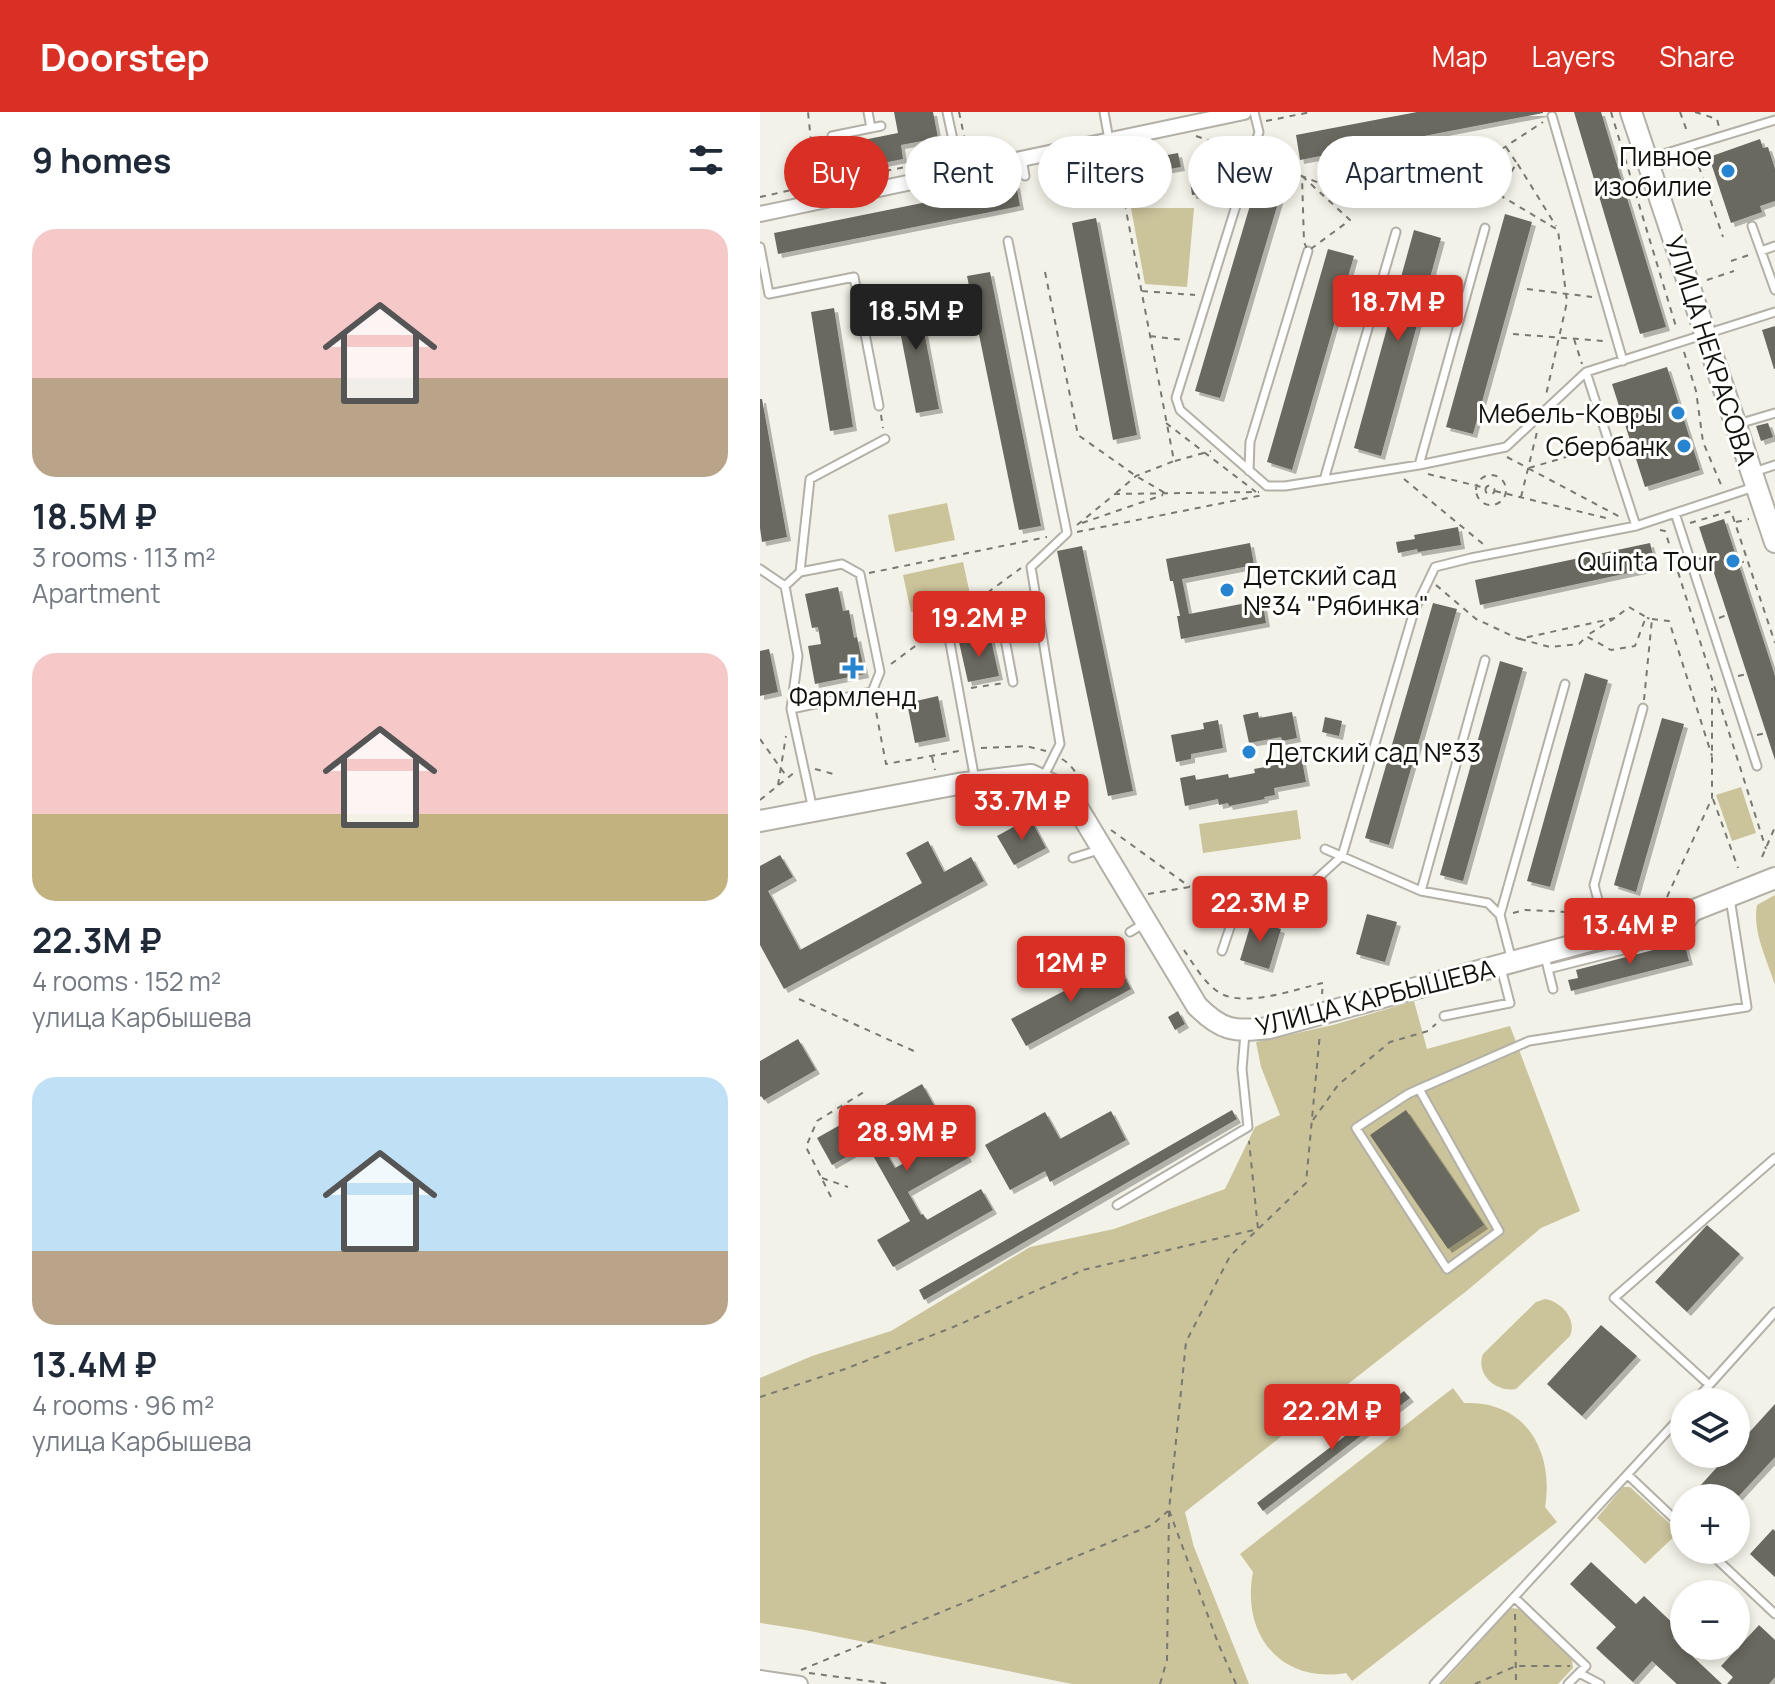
<!DOCTYPE html>
<meta charset="utf-8">
<style>
:root{--surface:#fff;--page:#f2f2f3;--text:#1f2937;--muted:#747a83;--accent:#d93025}
body{margin:0;font-family:Manrope,sans-serif;background:var(--page);color:var(--text);height:100vh;display:flex;flex-direction:column;font-size:30px;white-space:nowrap}
*{box-sizing:border-box;margin:0}
p{font-size:26px;color:var(--muted)}
.icon{flex:none;width:44px;height:44px;fill:none;stroke:currentColor;stroke-width:2;stroke-linecap:round;stroke-linejoin:round}
.map{position:relative;flex:1;overflow:hidden}
.panel{display:flex;flex-direction:column;background:var(--surface);width:760px}
.panel>*{flex:none}
.top-card{position:absolute;left:24px;top:24px;width:760px;height:72px;display:flex;gap:16px}
.controls{position:absolute;left:910px;top:1276px;display:grid;gap:16px}
.controls a{display:grid;place-items:center;width:80px;height:80px;border-radius:50%;background:var(--surface);box-shadow:0 4px 12px #0003;font-size:40px}
.price{position:absolute;translate:-50% -68px;padding:0 18px;border-radius:8px;background:var(--accent);color:#fff;font-size:26px;line-height:52px;filter:drop-shadow(0 2px 4px #0008)}
.price::after{content:'';position:absolute;left:50%;top:48px;width:24px;height:18px;margin-left:-12px;background:inherit;clip-path:polygon(0 0,100% 0,50% 100%)}
.price.active{background:#222;color:#fff}
ul{padding:0;list-style:none}
li{display:grid;align-content:center;gap:16px;height:424px;padding:0 32px}
li span{display:grid;place-items:center;height:248px;border-radius:24px;color:#555}
li>.icon{margin-inline-start:auto}
span .icon{width:144px;height:144px;fill:#fffc;stroke-width:1}
li b{font-size:34px}
h2{display:flex;justify-content:space-between;align-items:center;height:96px;padding:0 32px;font-size:34px}
.pill{padding:0 28px;border-radius:36px;background:var(--surface);box-shadow:0 4px 12px #0003;font-size:28px;line-height:72px}
.pill.active{background:var(--accent);color:#fff}
header{display:flex;align-items:center;gap:48px;box-sizing:border-box;height:112px;padding:0 40px;background:var(--accent);color:#fff}
header strong{font-size:38px}
nav{display:flex;gap:44px;margin-inline-start:auto;font-size:28px}
main{display:flex;flex:1;min-height:0}
.map>svg:first-child{display:block}
.green{fill:#cbc39a}
.building{fill:#6b6961;filter:url(#shadow)}
.lines{fill:none;stroke-linecap:round;stroke-linejoin:round}
.lane-casing{stroke:#b2b0a7;stroke-width:11}
.street-casing{stroke:#b2b0a7;stroke-width:18}
.secondary-casing{stroke:#b2b0a7;stroke-width:24}
.path{stroke:#797871;stroke-width:2;stroke-dasharray:6 6;stroke-linecap:butt}
.lane{stroke:#fff;stroke-width:7}
.street{stroke:#fff;stroke-width:14}
.secondary{stroke:#fff;stroke-width:20}
.poi-dot{fill:#2784d0;stroke:#fffffd;stroke-width:3}
.labels{text-anchor:middle;dominant-baseline:central;stroke-width:6;stroke-linejoin:round;paint-order:stroke}
.poi-label{font-size:26px;fill:#12120e;stroke:#fffffd;text-anchor:end}
.street-label{font-size:26px;fill:#12120e;stroke:#fffffd}
</style>
<header>
<strong>Doorstep</strong>
<nav><a>Map</a><a>Layers</a><a>Share</a></nav>
</header>
<main>
<section class="panel">
<h2>9 homes<svg class="icon" aria-label="filters" viewBox="0 0 24 24"><path d="M4 7h16M4 17h16"/><circle cx="9" cy="7" r="2"/><circle cx="15" cy="17" r="2"/></svg></h2>
<ul>
<li><span style="background:linear-gradient(#f6c9c9 60%,#b9a48a 0)"><svg class="icon" aria-label="home" viewBox="0 0 24 24"><path d="M3 11l9-7 9 7M6 9v11h12V9"/></svg></span><div><b>18.5M ₽</b><p>3 rooms · 113 m²</p><p>Apartment</p></div></li>
<li><span style="background:linear-gradient(#f6c9c9 65%,#c2b280 0)"><svg class="icon" aria-label="home" viewBox="0 0 24 24"><path d="M3 11l9-7 9 7M6 9v11h12V9"/></svg></span><div><b>22.3M ₽</b><p>4 rooms · 152 m²</p><p>улица Карбышева</p></div></li>
<li><span style="background:linear-gradient(#bfe0f5 70%,#b9a48a 0)"><svg class="icon" aria-label="home" viewBox="0 0 24 24"><path d="M3 11l9-7 9 7M6 9v11h12V9"/></svg></span><div><b>13.4M ₽</b><p>4 rooms · 96 m²</p><p>улица Карбышева</p></div></li>
</ul>
</section>
<div class="map">
<svg width="1015" height="1572" viewBox="0 0 1015 1572">
<defs>
<filter id="shadow"><feDropShadow dx="4" dy="4" stdDeviation="0" flood-color="#0004"/></filter>
</defs>
<rect width="100%" height="100%" fill="#f3f2e8"/>
<!-- green -->
<path class="green" d="M371,96h63l-7,79 -42,-3z
M187,391l8,37 -60,12 -7,-37z
M203,450l8,37 -60,13 -8,-37z
M981,675l15,46 -24,8 -16,-46z
M537,698l4,29 -98,14 -4,-29z
M1015,783v90c-8,-26 -23,-53 -18,-80z
M654,889l13,48 83,-23 70,185 -39,17 -72,61 -284,223 9,35 55,137h-177l-267,-54 -45,-7v-245l52,-22 79,-25 139,-84 84,-18 111,-40 30,-62 25,-12 -19,-48 -5,-25 77,-17z
M785,1187c17,3 32,20 25,37l-54,53c-20,4 -41,-15 -33,-35l53,-52z
M693,1276l11,15c6,0 13,0 19,1 51,8 70,57 62,103l12,15 -205,159 -6,-8c-66,11 -105,-39 -93,-101l-13,-18z
M863,1375h7l49,45 -34,32 -48,-46z
M751,1496l9,1 52,51 1,8 -15,16h-116z"/>
<!-- building -->
<path class="building" d="M134,0h39l5,26 -37,7 2,14 -55,11 -5,-26 55,-11z
M657,0h126v1l-243,47 -4,-25z
M814,0h27l65,215 -26,7z
M1000,27l3,9 5,-1 7,22v32l-15,5 2,6 -31,11 -22,-66z
M418,41l3,14 -23,4 -2,-14z
M499,63l25,8 -64,215 -25,-7z
M446,67l2,14 -16,2 -2,-14z
M256,72l4,22 -242,48 -4,-21z
M745,102l27,8 -59,212 -27,-7z
M336,106l41,217 -24,5 -41,-217z
M654,118l27,8 -60,218 -27,-8z
M568,137l26,7 -62,214 -25,-8z
M230,160l51,254 -22,4 -52,-254z
M156,178l23,119 -23,4 -23,-118z
M74,196l19,119 -23,4 -19,-119z
M1015,214v43h-1l-12,-39z
M907,255l33,103 -55,17 -33,-103z
M0,287h2l25,138 -25,5 -2,-14z
M1008,311l5,14 -12,4 -5,-15z
M964,407l51,157v84l-76,-233z
M698,415l3,18 -43,7 -1,-3 -19,4 -2,-11 19,-3 -1,-4z
M490,431l4,22 -72,14 7,35 73,-14 4,23 -85,16 -4,-23h3l-7,-35h-3l-4,-22z
M890,431l6,24 -176,38 -5,-25z
M322,434l51,245 -25,5 -51,-245z
M78,475l5,24 6,-1 5,28 3,-1 8,37 -50,10 -7,-38 13,-2 -3,-17 -6,1 -7,-34z
M673,491l24,6 -68,236 -24,-7z
M230,523l9,41 -31,6 -9,-40z
M9,537l9,43 -18,4v-45z
M740,549l23,7 -60,213 -23,-6z
M825,561l23,7 -58,207 -23,-6z
M178,584l8,41 -31,6 -8,-40z
M498,600l1,6 33,-6 5,26 -15,3 -1,-4 -32,6 -6,-28z
M565,605l17,4 -3,15 -17,-4z
M902,606l22,6 -48,168 -22,-7z
M458,608l5,28 -32,6v5l-15,3 -5,-27 33,-6 -1,-6z
M541,643l5,27 -32,6 1,7 -11,2 1,2 -36,7 -1,-3 -9,2 -1,-6 -33,7 -5,-28 15,-3 1,5 32,-6 1,4 26,-5 -1,-4 32,-6v-5z
M270,706l16,30 -32,17 -17,-29z
M168,729l16,31 27,-15 13,24 -200,108 -24,-44v-79l20,-11 13,22 -25,14 32,59 122,-67 -16,-30z
M607,802l30,8 -12,40 -29,-8z
M492,808l29,9 -12,40 -29,-9z
M924,830l5,19 -118,30 -3,-11 10,-2 -2,-8z
M357,851l14,26 -105,57 -15,-27z
M418,899l7,13 -10,6 -7,-13z
M38,927l18,31 -52,30 -3,-4 -1,1v-36z
M162,972l13,23 -57,32 17,29 60,-34 13,24 -60,34 13,23 2,-1 4,6 54,-31 12,21 -100,57 -16,-27 33,-19 -43,-76 -35,20 -15,-27 46,-26 3,4z
M472,998l5,9 -313,181 -5,-10z
M646,998l78,115 -36,24 -78,-114z
M351,999l15,29 -76,42 -5,-11 -35,19 -25,-45 60,-33 15,27z
M947,1113l33,29 -53,58 -32,-30z
M841,1213l36,31 -55,60 -35,-32z
M644,1279l6,7 -147,113 -6,-8z
M1015,1292v53l-38,41h-48l40,-44h7v-7z
M1013,1417l2,2v46l-25,-23z
M831,1450l45,42 8,-8 36,34 -7,8 49,46h-45l-25,-23 -19,21 -37,-34 20,-21 -46,-43z
M999,1513l16,15v37l-6,7h-42l6,-7 -12,-11z"/>
<g class="lines">
<defs>
<path id="lane" d="M108,0l3,16
M187,0l13,60
M344,0l5,28
M494,0l5,20 -83,266 4,12 87,76h18l134,-21 87,-18 80,-75 189,-60
M792,4l71,245
M344,30l2,18
M262,47l3,17
M887,47l128,-39
M83,84l-11,-60 49,-10
M992,114l23,64
M248,129l59,292 -36,34 29,177 -17,34
M0,135l9,47 85,-17 25,129
M1001,139l14,-5
M826,260l50,154 118,-39
M978,312l37,-11
M659,353l66,-237
M489,359l1,-29 58,-191
M994,360l21,-7
M564,368l72,-248
M915,401l82,253
M0,457l25,17 15,-14 42,-8 18,10 20,98 -8,20 -81,17
M40,460l10,-93 75,-40
M25,474l13,70 -7,53 22,101
M215,668l-27,-148 54,-9 11,59
M565,737l96,42 67,12 12,12
M313,746l29,-9
M661,779l64,-231
M370,820l15,-9
M847,822l-13,-49 49,-177
M462,839l16,-47 23,-8 26,10 55,-50 72,-245 21,-44 36,-9 165,-32
M785,844l3,13 134,-34 15,-20
M752,849l-12,-46 65,-231
M788,857l5,20
M684,904l66,-13 -9,-35
M659,977l80,142 -52,38 -91,-141 52,-34 11,-5 110,-48 218,-34 -17,-109
M357,1093l131,-78 -6,-58 3,-36
M945,1269l-91,-83 161,-140
M934,1290l81,-90
M868,1363l56,53
M947,1438l68,64
M754,1485l72,69 -18,18
M819,1561l21,11
M674,1572l250,-271"/>
<path id="street" d="M0,102l484,-102
M0,1566l40,6"/>
<path id="secondary" d="M871,0l144,430
M0,709l198,-37 73,-9 22,10 24,22 120,199c25,25 37,26 72,22l405,-110 101,-40"/>
</defs>
<!-- lane casing -->
<use href="#lane" class="lane-casing"/>
<!-- street casing -->
<use href="#street" class="street-casing"/>
<!-- secondary casing -->
<use href="#secondary" class="secondary-casing"/>
<!-- path -->
<path class="path" d="M199,0l9,42
M851,0l66,218
M920,0l8,22
M935,0l22,7 2,8
M506,9l45,-9
M436,24l47,16
M507,30l25,30 72,29 94,-31 27,-10 58,-38
M746,35l10,15
M208,43l17,-3
M935,43l28,82
M500,46l31,14
M698,58l100,60 9,72 -21,93
M542,64l48,44 -42,31 -4,-9z
M90,66l96,-19
M39,76l13,-37 -4,-39
M738,80l19,-29 39,63
M0,85l68,-15
M971,149l21,-7
M285,160l33,163 58,41 29,17
M947,168l27,-9
M767,177l65,8
M382,179l53,4
M753,222l91,7
M390,224l33,4
M814,227l8,25
M924,240l12,39 7,51 19,45
M121,303l2,13
M406,311l90,69
M747,345l115,61
M415,349l36,-10
M769,356l71,-21
M668,362l58,14
M716 378a15 15 0 1 1 30 0a15 15 0 1 1-30 0Z
M644,367l79,65
M725.5 378a4.5 4.5 0 1 1 9 0a4.5 4.5 0 1 1-9 0Z
M735,379l115,28
M356,381l20,-17 38,-15 -57,-298
M761,385l16,-65
M976,410l13,-3
M322,411l81,-28
M930,411l41,-12 44,132
M317,413l38,-31 144,-2
M900,418l5,1 101,318
M317,420l186,-37
M939,447l9,-3
M978,451l10,-2
M109,461l178,-36
M676,473l40,34 43,20 96,-21 14,-11 17,10 -11,29 -24,4 -25,-14 29,-18
M959,506l8,-3
M892,507l17,2 43,135
M189,509l72,-53
M760,527l30,8 29,-3 7,-7
M131,552l46,-34
M978,564l9,-2
M211,576l33,-5
M884,588l8,-81 -5,-1
M114,589l12,63 73,-13
M997,623l9,-2
M0,627l27,38
M221,636l45,-2 20,5
M172,645l3,13
M302,647c12,7 18,21 25,33
M55,657l22,6
M18,673l8,-49
M953,687l25,69
M0,688l35,-28
M351,718l79,57
M1002,745l13,-30
M388,782l42,-7 46,6
M907,785l45,-99v-110
M753,801l12,-3 65,3
M424,838c10,15 22,36 38,44 25,13 74,-5 101,-11l-1,11
M39,887l117,53
M553,1008l25,-35 52,-43 38,-11 8,-7
M62,1066l26,9
M71,1085l-25,-50 11,-26 47,-29
M0,1285l85,-28 106,-41 132,-58 175,-41 -9,-88
M755,1502l1,70
M41,1558l351,-145 16,-14
M49,1561l82,11
M400,1572l7,-24 2,-149
M476,1572l-18,-41 -49,-133 17,-168 44,-86 76,-73 14,-150
M715,1572l41,-18h54"/>
<!-- lane -->
<use href="#lane" class="lane"/>
<!-- street -->
<use href="#street" class="street"/>
<!-- secondary -->
<use href="#secondary" class="secondary"/>
</g>
<!-- markers -->
<g class="poi-dot">
<circle cx="968" cy="59" r="8"/>
<circle cx="918" cy="301" r="8"/>
<circle cx="924" cy="334" r="8"/>
<circle cx="973" cy="449" r="8"/>
<circle cx="467" cy="478" r="8"/>
<path d="M89 544h8v8h8v8h-8v8h-8v-8h-8v-8h8z"/>
<circle cx="489" cy="640" r="8"/>
</g>
<g class="labels">
<!-- poi labels -->
<g class="poi-label">
<text x="952" y="44">Пивное<tspan x="952" dy="30">изобилие</tspan></text>
<text x="902" y="301">Мебель-Ковры</text>
<text x="908" y="334">Сбербанк</text>
<text x="957" y="449">Quinta Tour</text>
<text x="483" y="463" text-anchor="start">Детский сад<tspan x="483" dy="30">№34 "Рябинка"</tspan></text>
<text x="93" y="584" text-anchor="middle">Фармленд</text>
<text x="505" y="640" text-anchor="start">Детский сад №33</text>
</g>
<!-- street labels -->
<g class="street-label">
<text transform="translate(951 238) rotate(72)">УЛИЦА НЕКРАСОВА</text>
<text transform="translate(615 885) rotate(-14)">УЛИЦА КАРБЫШЕВА</text>
</g>
</g>
</svg>
<div class="controls">
<a><svg class="icon" aria-label="layers" viewBox="0 0 24 24"><path d="M12 4l9 5-9 5-9-5zM3 14l9 5 9-5"/></svg></a>
<a>+</a>
<a>−</a>
</div>
<b class="price" style="left:638px;top:231px">18.7M ₽</b>
<b class="price active" style="left:156px;top:240px">18.5M ₽</b>
<b class="price" style="left:219px;top:547px">19.2M ₽</b>
<b class="price" style="left:262px;top:730px">33.7M ₽</b>
<b class="price" style="left:500px;top:832px">22.3M ₽</b>
<b class="price" style="left:870px;top:854px">13.4M ₽</b>
<b class="price" style="left:311px;top:892px">12M ₽</b>
<b class="price" style="left:147px;top:1061px">28.9M ₽</b>
<b class="price" style="left:572px;top:1340px">22.2M ₽</b>
<div class="top-card">
<a class="pill active">Buy</a>
<a class="pill">Rent</a>
<a class="pill">Filters</a>
<a class="pill">New</a>
<a class="pill">Apartment</a>
</div>
</div>
</main>
